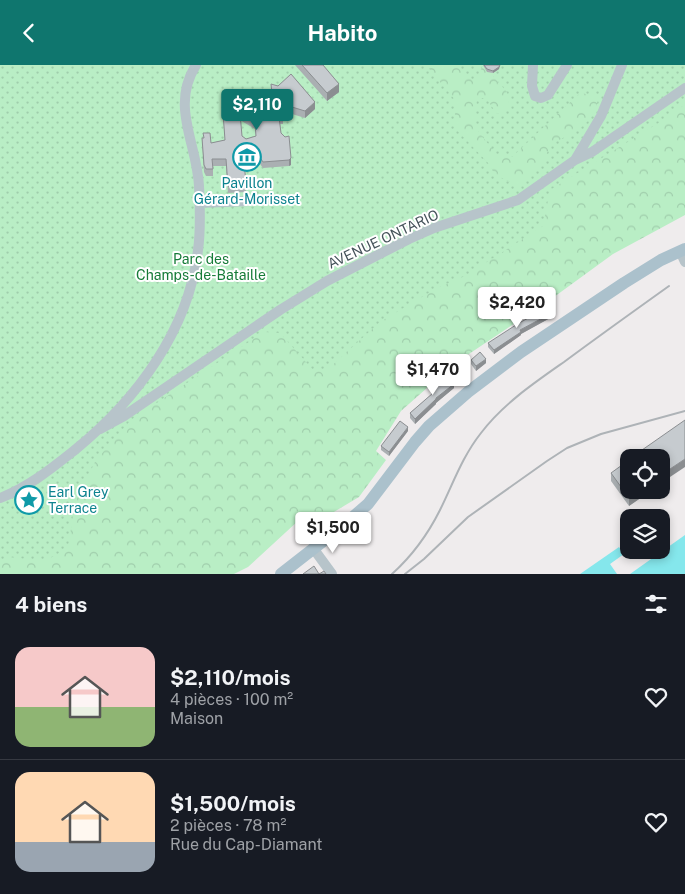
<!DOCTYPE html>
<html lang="fr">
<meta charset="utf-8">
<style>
:root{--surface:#171b24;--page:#20242c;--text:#f1f3f6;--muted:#9ea1a6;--line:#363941;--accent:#0f766e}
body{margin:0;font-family:"Public Sans",sans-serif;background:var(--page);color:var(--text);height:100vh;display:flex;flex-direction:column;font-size:19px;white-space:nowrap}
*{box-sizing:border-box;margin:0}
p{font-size:16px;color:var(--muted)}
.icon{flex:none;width:28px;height:28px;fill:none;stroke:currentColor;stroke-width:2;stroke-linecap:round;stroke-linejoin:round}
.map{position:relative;height:509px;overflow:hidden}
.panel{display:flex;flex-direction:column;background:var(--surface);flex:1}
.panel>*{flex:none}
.controls{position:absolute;left:620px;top:384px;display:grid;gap:10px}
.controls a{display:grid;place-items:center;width:50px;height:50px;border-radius:10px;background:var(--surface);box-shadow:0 2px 8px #0003;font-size:25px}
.price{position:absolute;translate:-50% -42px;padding:0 11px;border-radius:5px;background:#fff;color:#222;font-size:16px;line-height:32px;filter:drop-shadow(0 1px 2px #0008)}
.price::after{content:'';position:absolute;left:50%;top:30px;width:15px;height:11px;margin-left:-8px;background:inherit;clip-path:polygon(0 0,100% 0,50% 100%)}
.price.selected{background:var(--accent);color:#fff}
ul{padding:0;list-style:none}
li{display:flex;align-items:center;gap:15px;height:125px;padding:0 15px}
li+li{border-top:1px solid var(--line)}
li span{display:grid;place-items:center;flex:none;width:140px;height:100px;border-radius:15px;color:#555}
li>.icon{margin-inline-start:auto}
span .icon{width:60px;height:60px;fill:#fffc;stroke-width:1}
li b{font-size:21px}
h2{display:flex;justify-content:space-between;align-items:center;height:60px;padding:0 15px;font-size:21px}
header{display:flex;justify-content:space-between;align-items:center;height:65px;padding:0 15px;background:var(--accent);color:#fff;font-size:22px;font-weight:700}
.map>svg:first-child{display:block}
.grass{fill:url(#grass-dots)}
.forest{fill:url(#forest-crowns)}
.water{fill:#85e7ec}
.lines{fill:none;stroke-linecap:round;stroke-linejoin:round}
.minor{stroke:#b7c4ca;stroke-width:10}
.major{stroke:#abc1cc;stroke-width:12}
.rail{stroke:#aeb3b7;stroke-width:2}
.wall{fill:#aaafb2;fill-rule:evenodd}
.shaded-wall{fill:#8b8e91}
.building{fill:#c6cbcf;stroke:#8b8e91;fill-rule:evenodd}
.labels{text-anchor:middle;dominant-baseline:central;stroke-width:4;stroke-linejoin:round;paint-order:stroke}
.culture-label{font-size:14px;fill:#0d838f;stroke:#fff}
.street-label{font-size:14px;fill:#45535a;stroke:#fff}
.park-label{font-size:14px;fill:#167b38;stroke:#fff}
</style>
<header><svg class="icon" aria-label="back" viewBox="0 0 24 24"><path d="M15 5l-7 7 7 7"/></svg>Habito<svg class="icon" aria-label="search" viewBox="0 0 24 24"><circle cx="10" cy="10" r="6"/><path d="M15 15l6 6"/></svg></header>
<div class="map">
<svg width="685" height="509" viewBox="0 0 685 509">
<defs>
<pattern id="grass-dots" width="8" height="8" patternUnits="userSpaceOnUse" patternTransform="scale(1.25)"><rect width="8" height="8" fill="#b9eec5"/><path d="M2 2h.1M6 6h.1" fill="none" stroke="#a0ceac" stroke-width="1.8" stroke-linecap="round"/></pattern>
<pattern id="forest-crowns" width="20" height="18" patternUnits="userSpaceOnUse" patternTransform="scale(1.25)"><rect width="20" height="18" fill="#b9eec5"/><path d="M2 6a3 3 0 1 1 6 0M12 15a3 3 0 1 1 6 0" fill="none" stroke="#a0ceac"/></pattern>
</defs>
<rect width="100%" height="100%" fill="#efeced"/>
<!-- grass -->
<path class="grass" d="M0,0h685v86l-552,423h-133z"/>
<!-- forest -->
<path class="forest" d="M426,0h31l6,8 12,9 8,-17 24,27 3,16 -13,6 -11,-16h-9l-3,28 23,29 15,2 68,-64 18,3c-1,27 -25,37 -47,48 -7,17 -16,34 -34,41l-22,-10 -6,-11 -35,-37 2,-26z
M685,39v111l-72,39 -59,43 -100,67 -53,47 -25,40 10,9 -27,37 -47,28 -14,-4 -50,46 -14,7h-234v-13l8,-4 37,4 23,-13 7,-46 21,-42 35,-40 133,-88 16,1 33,37h14l53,-48 57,-34 28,-12 78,-50 7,-36 123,-76z"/>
<!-- water -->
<path class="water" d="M685,470v39h-55z
M619,482l5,7 -14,10 7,10h-37z"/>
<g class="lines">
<!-- minor -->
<path class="minor" d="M533,0l-1,21 3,10 6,2 7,-3 19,-30
M575,95l26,-44 21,-51
M199,138l51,-2
M680,186l5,11
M100,364l24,-13 156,-106 47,-29 82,-42 25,-11 84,-28 57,-40 17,-8 93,-64
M0,433c29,-11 52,-30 76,-49 60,-49 113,-119 122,-199 3,-20 2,-43 1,-64 -2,-43 -29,-80 -3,-121
M313,483l19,26"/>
<!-- major -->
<path class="major" d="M281,509l64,-50 23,-20 47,-62 14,-16 39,-34 53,-40 103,-69 37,-23 24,-11"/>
<!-- rail -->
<path class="rail" d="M392,509c20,-18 36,-40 48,-64 13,-26 22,-53 41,-77 22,-29 53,-50 83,-71 35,-26 70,-51 105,-76
M405,509l19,-15 44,-42 79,-56 20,-13 34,-14 84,-23"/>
</g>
<!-- wall -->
<path class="wall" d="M295,0h28l16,27 -12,9z
M483,0h17l-1,4 -6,4 -6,-1z
M271,19l44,25 -10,9 -13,-4 -1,2 -3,-1 -5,4v5h-3l1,9 10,32 -2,1 -26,2 -6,-8 -4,5 -3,-3 -6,5 2,25 -18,1 -2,-27h-13v10h-7l-2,-4 -2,-34 9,5 14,-3 -2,-27 26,-2 12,-10v-9l10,1zM240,55l15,9 1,7 -10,3 -4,-3z
M550,253l-29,16v1l-27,19 -6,-7v-4z
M471,295l15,3 -10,8 -5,-7z
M454,314v9l-18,15v1l-21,20 -5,-6v-5l21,-18v-5z
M408,366l-19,25 -8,-6v-4z
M611,408l41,17 -23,16 -18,-25z"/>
<!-- shaded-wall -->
<path class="shaded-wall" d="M500,0l-1,4 -6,4v-2z
M339,19v8l-12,9v-8z
M315,37v7l-10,9v-7z
M288,43v7l-5,4 -1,-6z
M257,88v7l-4,5v-7z
M250,91v6l-6,5v-7z
M291,93v7l-2,1v-6z
M550,249v4l-29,16v1l-27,19v-4l26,-20z
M486,294v4l-10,8v-5z
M454,319v4l-18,15v1l-21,20v-5l21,-21z
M408,362v4l-19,25v-4z
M685,394v8l-24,16v-8z
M640,425h12l-23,16v-8z"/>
<!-- building -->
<path class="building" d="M302,0h21l16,19 -12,9z
M484,0h16l-1,2 -6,4 -6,-2z
M291,9l24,28 -10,9 -13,-4 -1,2 -3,-1 -6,5 1,4h-4l2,16 4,4 4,-1 2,22 -2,2 -26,2 -6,-9 -4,5 -3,-2 -6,4 2,25 -18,1 -2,-27h-14l1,10h-7l-2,-4 -2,-27h2l-1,-5h7l1,10 14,-3 -2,-27 26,-2v-4l4,1 9,-7 -1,-9 11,2 -1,-10 7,2zM240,48l15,10 1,13 -10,3 -4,-3z
M547,243l3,6 -30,16 1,2 -27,18 -6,-7 31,-20z
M480,287l6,7 -10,7 -5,-6z
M450,310l4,4 -2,2 2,3 -18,14v1l-21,20 -5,-6 23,-20 -2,-3z
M685,355v39l-24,16v-18h-29z
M400,356l8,6 -19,25 -8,-6z
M629,395v30h11l-11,8 -18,-25z
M314,501l5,8 5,-3 2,3h-23z"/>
<!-- icons -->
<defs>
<symbol id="museum-ring" viewBox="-11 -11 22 22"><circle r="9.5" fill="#fff" stroke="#0f9aa8" stroke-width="1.5"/><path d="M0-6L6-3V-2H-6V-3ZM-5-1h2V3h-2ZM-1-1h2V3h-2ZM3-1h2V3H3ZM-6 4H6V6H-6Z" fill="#0f9aa8"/></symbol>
<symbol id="sight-ring" viewBox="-11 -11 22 22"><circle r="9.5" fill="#fff" stroke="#0f9aa8" stroke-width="1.5"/><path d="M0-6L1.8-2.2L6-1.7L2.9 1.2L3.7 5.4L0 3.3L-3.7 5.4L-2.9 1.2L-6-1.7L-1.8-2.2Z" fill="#0f9aa8"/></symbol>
</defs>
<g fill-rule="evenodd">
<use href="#museum-ring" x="231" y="76" width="32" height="32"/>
<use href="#sight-ring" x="13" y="419" width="32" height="32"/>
</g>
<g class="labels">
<!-- culture labels -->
<g class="culture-label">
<text x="247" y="118">Pavillon<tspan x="247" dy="16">Gérard-Morisset</tspan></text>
<text x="48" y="427" text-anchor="start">Earl Grey<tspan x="48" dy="16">Terrace</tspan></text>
</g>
<!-- street labels -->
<g class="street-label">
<text transform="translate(383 174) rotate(-25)">AVENUE ONTARIO</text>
</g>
<!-- park labels -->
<g class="park-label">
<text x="201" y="194">Parc des<tspan x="201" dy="16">Champs-de-Bataille</tspan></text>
</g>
</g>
</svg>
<div class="controls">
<a><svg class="icon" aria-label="locate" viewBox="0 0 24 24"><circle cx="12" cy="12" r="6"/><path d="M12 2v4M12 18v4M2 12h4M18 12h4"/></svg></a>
<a><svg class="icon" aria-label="layers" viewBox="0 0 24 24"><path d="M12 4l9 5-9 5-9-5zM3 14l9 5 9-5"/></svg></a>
</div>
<b class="price selected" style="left:257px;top:66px">$2,110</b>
<b class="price" style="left:517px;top:264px">$2,420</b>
<b class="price" style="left:433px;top:331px">$1,470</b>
<b class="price" style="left:333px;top:489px">$1,500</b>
</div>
<section class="panel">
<h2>4 biens<svg class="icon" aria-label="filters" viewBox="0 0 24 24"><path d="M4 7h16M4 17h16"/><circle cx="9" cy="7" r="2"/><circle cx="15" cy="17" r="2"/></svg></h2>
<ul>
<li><span style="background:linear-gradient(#f6c9c9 60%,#8fb573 0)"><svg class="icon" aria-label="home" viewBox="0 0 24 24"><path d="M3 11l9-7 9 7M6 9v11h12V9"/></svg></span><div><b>$2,110/mois</b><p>4 pièces · 100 m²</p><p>Maison</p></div><svg class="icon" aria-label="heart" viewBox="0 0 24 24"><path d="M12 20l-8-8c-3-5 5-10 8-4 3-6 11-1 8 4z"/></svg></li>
<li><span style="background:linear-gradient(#ffd9b3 70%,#9aa5b1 0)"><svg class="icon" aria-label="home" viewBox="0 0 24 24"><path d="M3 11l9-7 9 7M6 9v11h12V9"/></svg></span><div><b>$1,500/mois</b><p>2 pièces · 78 m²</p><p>Rue du Cap-Diamant</p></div><svg class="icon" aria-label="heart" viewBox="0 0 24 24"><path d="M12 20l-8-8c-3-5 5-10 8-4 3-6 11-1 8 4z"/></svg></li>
</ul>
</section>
